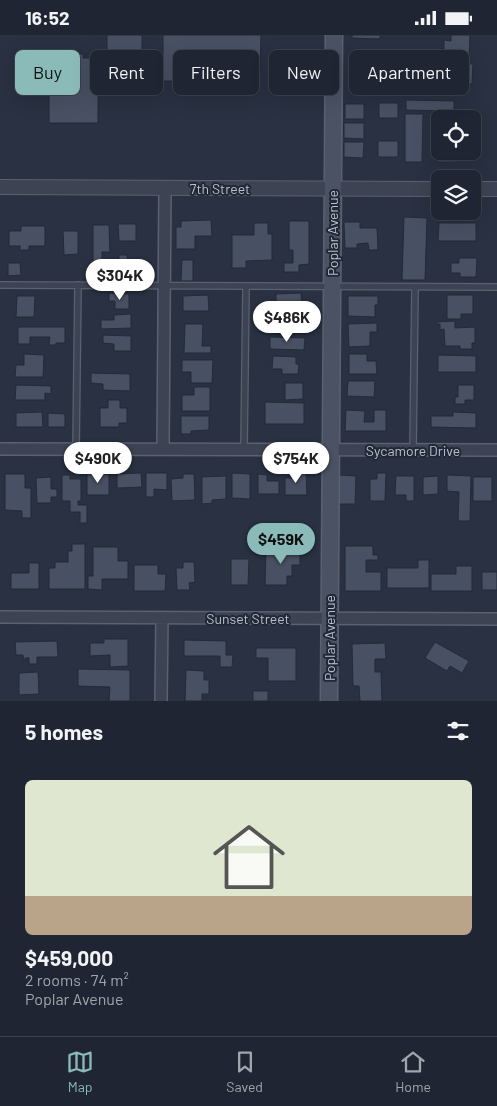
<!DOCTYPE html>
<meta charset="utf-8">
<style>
:root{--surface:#1f2532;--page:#272d3a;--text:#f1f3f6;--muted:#a1a5ac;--line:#3c424d;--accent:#8bbbb9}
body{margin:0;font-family:Barlow,sans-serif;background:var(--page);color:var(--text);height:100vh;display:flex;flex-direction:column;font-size:19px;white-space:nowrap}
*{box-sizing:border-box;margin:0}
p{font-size:16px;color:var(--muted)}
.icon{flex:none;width:28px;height:28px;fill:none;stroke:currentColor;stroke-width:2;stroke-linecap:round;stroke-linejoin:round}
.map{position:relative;height:666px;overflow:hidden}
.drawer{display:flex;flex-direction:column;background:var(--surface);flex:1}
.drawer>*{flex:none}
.hud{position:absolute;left:15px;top:15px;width:468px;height:45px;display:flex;gap:10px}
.fabs{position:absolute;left:431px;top:75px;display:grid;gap:10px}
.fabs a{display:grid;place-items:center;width:50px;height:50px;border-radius:8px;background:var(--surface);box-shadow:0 5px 20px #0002,0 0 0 1px var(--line);font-size:25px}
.price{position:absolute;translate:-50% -42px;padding:0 11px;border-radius:18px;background:#fff;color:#222;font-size:16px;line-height:32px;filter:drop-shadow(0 1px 2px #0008)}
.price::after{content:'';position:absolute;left:50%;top:30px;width:15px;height:11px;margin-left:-8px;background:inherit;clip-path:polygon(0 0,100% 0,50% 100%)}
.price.selected{background:var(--accent);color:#111}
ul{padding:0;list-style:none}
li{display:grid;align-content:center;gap:10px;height:265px;padding:0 25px}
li+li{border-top:1px solid var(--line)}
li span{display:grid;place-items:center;height:155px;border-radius:8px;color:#555}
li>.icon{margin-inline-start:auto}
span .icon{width:90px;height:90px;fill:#fffc;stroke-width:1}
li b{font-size:21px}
h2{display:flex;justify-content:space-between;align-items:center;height:60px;padding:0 25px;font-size:21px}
.chip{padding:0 18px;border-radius:8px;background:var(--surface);box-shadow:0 5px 20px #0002,0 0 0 1px var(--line);font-size:18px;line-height:45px}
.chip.selected{background:var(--accent);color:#111}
.status{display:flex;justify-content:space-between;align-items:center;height:35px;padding:0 25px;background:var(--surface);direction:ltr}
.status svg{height:14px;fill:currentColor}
.tab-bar{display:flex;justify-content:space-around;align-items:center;height:70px;border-top:1px solid var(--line);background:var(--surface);font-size:14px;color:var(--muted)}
.tab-bar a{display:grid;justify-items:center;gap:2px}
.tab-bar .selected{color:var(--accent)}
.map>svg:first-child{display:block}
.building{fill:#485063;stroke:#232a39}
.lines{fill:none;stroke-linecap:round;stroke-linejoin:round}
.service-casing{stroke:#5b616f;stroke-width:8}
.minor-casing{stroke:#5b616f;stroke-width:14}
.tertiary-casing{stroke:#5b616f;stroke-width:16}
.secondary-casing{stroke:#5b616f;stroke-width:19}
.service{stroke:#3d4352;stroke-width:5.5}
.minor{stroke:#3d4352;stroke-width:11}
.tertiary{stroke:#3d4352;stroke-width:14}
.secondary{stroke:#4b5264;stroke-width:16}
.labels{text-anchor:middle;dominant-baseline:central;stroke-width:4;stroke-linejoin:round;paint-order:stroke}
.street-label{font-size:14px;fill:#babfcb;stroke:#212837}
</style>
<div class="status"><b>16:52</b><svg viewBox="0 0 49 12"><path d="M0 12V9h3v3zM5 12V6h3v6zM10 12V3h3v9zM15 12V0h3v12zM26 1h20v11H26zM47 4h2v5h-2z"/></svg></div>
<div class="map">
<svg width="497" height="666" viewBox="0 0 497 666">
<rect width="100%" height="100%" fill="#293142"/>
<!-- building -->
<path class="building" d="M107,0h35v21h-35z
M163,0h98l-1,37h-26v-6h-11v22l-48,-2v-5h-12z
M352,0h28v4l-28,-1z
M451,0h19l-1,23 -31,-1v-9l6,1v-9l7,1z
M49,19h34v4h12v36h3v29h-49z
M359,20l28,1 -1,21h-16v-9l-12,-1z
M453,28l20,1 -1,20 -29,-1 1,-10h9z
M406,65l48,1v10l-48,-1z
M379,68h19v15h-19z
M345,69h19v15h-19z
M405,79h18l-1,48h-17z
M438,79h17v5h-15v32h16v11h-18z
M344,88h20v16l-20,-1z
M378,106h20v16h-20z
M344,107h20l-1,16 -19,-1z
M404,182l23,1 -2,62h-23z
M211,185l1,16h-17v13h-19v-22h5v-6z
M289,186h20v43l-10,1v7h-15v-9h9v-13h-4z
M344,187h16v6h17l1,22h-9l-1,-7 -11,1v4h-12z
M254,188h14v11h4v26l-26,1v7h-14v-33h22z
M439,188h37v18h-38z
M118,189h18v17h-17z
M93,190h16l1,27h-8v13h-9z
M21,191h24v20h-16v4h-9v-4h-11v-15h12z
M63,196h15v23l-14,1z
M119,220h8l1,10h-9z
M459,223h18l-1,19h-16v-4h-9v-10h8z
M182,225h11v21h-12z
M8,228h12l1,12 -13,1z
M109,258l20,1v15h-14v-8h-6z
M301,258l1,18h-26v-17z
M208,260l1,16h-26v-15z
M447,260h26v19h-12v5h-14z
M17,261h18l-1,21h-18z
M348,261h30v9h-3v12l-27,-1z
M131,279v14l-30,1v-9h13v-5z
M275,282h29v16h-29z
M455,286v7l20,-1v16h-3v6h-12v-3h-15l-1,-17 -4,1v-6h-3l-1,-2z
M377,288v9h-7v14l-21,1 -1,-23z
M185,289h18l-1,22h9v7h-27z
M18,292h47v16h-9v2h-7l1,-8h-20v7h-12z
M103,300l28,1v15h-17v-7l-11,-1z
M270,302l35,1 -1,12 -34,-1z
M24,319l20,1 -1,22h-28l1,-12h8z
M349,319h18v7h9l1,13h-28z
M438,320l38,1v16h-38z
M273,321l23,1v7h3l-1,10h-16v-5h-10z
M182,325h31l-1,23h-21v-11h-9z
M91,338l39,1v17l-27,-1v-6l-12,-1z
M348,346h27l-1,16 -27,-1z
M285,348h18v16l-18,1z
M16,350l35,1v8l-6,-1v7h-30z
M458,350h16v15h-9v4h-10v-7h3z
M194,352h16v24h-28v-16h12z
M108,365h12v8h7v15h-8v4h-19v-19h8z
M265,367l39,1v21h-39z
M346,375l19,1 -1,11h10v-12h12v21h-41z
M42,377l1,15h-27v-14z
M453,377l23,1v15l-45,-1v-11h22z
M48,378l17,1v13h-17z
M181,381h28v14l-18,1v3h-10z
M292,437h14l1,23h-22v-17h7z
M141,438l1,14 -25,1v-14z
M146,438h21v17l-13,-1v8h-8z
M232,438l18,1v25l-18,-1z
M377,438h9l-1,28h-15v-22h7z
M5,439h20v14h6v30h-9v-7l-17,-1z
M87,439h22v21h-22z
M183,439h11l1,26 -23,1 -1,-22 12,-1z
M258,439l9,1v6h12v13h-21z
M62,440h8v4h11v22h-3v4h9v18h-7v-11h-10v-11h-8z
M339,440l17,1 -1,28h-17z
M447,440l24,1 -1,45h-12l1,-29 -12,-1z
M226,441v23l-14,1v3l-10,1v-27z
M396,441h18v25h-8v-6h-11z
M438,441v18l-15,1v-18z
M51,442v12h6v8h-6v6h-14l-1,-25z
M473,442h19v24h-19z
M72,509h13v45h-36v-21h6v-6h13v-11h4z
M345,511h28v9h5v5h-12v12h15v19h-36z
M93,512h25v14h10v18h-26v11l-14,-1v-13h5z
M276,512h24v18h-8v11h-5v9h-22l1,-35h10z
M231,524h18l-1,26h-17z
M418,525h11v28h-42v-20h31z
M183,527h11l1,20 -6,1 1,7h-13l-1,-22h7z
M29,528h10v26h-28v-16h18z
M134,530h24v9h8l-1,17h-31z
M456,531h16v25h-41v-17h25z
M482,537h15v18h-15z
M104,604h24v27l-18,1v-12l-20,1v-13h14z
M184,605l42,1v14h7l-1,12h-12v-11h-36z
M57,606l1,16h-21v7h-8v-6h-4v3h-1l-1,-6h-7l-1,-13z
M435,607l34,19 -7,12 -12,-7 -3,5 -22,-13z
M385,608l1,16h-11v13h6l1,29h-22l-1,-15h-6l-1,-42z
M256,613h40v33h-28v-23h-12z
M78,634l52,1v31h-21l1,-14 -32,-1z
M186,635l18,1v9h5v14h-7v7h-17z
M38,637l1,22 -20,1v-22z
M253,656h15v10h-15z"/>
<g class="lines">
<defs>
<path id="service" d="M0,250l497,2
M76,414l2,-164
M244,414l2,-163
M413,415l2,-163"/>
<path id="minor" d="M0,414l497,1
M163,414l2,-261
M0,582l497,2
M161,666l1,-83"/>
<path id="tertiary" d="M0,152l440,2
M472,154h25"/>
<path id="secondary" d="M329,666l5,-666"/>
</defs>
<!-- service casing -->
<use href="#service" class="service-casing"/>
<!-- minor casing -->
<use href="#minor" class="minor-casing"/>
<!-- tertiary casing -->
<use href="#tertiary" class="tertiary-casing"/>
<!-- secondary casing -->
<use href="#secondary" class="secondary-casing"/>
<!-- service -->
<use href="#service" class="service"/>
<!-- minor -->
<use href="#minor" class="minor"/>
<!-- tertiary -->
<use href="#tertiary" class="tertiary"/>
<!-- secondary -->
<use href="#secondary" class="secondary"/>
</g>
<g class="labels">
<!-- street labels -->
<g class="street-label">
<text x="220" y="153">7th Street</text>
<text transform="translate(332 198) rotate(-90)">Poplar Avenue</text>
<text x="413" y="415">Sycamore Drive</text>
<text x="248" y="583">Sunset Street</text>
<text transform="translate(329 603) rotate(-90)">Poplar Avenue</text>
</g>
</g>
</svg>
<div class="fabs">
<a><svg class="icon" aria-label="locate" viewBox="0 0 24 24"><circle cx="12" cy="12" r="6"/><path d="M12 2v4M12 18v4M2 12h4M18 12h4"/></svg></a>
<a><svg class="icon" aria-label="layers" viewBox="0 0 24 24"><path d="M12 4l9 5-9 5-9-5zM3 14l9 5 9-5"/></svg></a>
</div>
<b class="price" style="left:120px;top:266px">$304K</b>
<b class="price" style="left:287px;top:308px">$486K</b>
<b class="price" style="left:98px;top:449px">$490K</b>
<b class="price" style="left:296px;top:449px">$754K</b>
<b class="price selected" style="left:281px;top:530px">$459K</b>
<div class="hud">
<a class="chip selected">Buy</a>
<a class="chip">Rent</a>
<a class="chip">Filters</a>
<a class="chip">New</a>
<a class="chip">Apartment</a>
</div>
</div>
<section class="drawer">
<h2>5 homes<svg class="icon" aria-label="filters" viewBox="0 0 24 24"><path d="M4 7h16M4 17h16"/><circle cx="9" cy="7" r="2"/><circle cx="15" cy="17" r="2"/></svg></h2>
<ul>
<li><span style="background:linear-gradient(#dfe7d0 75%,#b9a48a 0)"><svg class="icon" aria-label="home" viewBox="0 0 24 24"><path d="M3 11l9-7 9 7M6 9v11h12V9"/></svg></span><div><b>$459,000</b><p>2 rooms · 74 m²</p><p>Poplar Avenue</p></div></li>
</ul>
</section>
<nav class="tab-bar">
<a class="selected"><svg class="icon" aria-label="map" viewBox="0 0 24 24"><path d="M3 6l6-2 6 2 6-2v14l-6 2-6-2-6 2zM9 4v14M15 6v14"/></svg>Map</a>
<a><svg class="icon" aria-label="saved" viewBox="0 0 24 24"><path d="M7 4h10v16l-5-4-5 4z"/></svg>Saved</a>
<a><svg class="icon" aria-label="home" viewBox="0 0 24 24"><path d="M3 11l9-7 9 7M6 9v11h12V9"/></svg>Home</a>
</nav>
